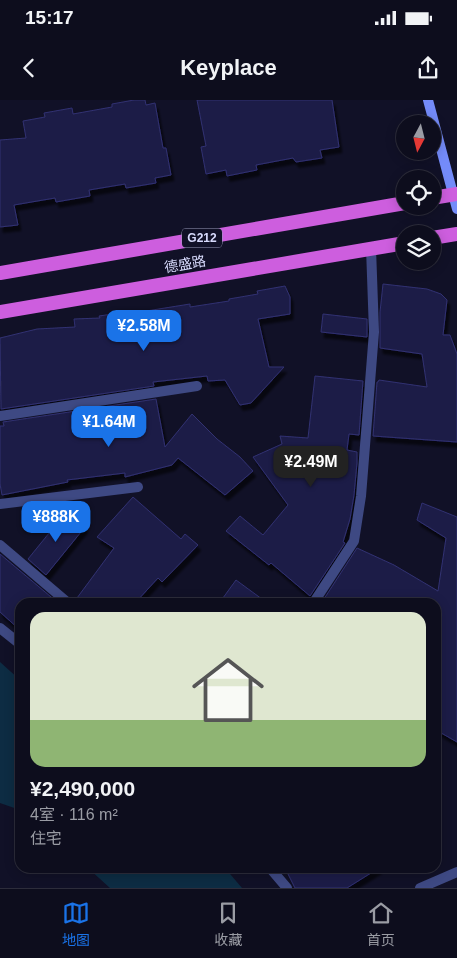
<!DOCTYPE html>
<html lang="zh">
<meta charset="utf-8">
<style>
:root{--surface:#0d0d1d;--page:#161626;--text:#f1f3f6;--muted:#9a9ca4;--line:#2d2d3b;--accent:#1a73e8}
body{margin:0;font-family:Helvetica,"Noto Sans SC",sans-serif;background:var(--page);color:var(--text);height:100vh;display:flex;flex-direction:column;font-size:19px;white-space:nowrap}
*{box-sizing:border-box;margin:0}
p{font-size:16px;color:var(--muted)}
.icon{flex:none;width:28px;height:28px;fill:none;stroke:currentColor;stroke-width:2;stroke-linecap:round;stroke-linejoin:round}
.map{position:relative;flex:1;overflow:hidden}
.panel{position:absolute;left:15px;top:498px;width:426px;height:275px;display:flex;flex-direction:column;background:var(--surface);border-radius:15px;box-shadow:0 2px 12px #0003,0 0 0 1px var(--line)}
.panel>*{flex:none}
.needle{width:32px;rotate:187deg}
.fabs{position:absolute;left:396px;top:15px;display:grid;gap:10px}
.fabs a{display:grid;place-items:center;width:45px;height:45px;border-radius:50%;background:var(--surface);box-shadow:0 2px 12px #0003,0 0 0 1px var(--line);font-size:25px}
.price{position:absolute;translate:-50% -42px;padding:0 11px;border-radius:10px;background:var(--accent);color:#fff;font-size:16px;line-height:32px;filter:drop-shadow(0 1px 2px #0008)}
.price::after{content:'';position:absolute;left:50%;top:30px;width:15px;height:11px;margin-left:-8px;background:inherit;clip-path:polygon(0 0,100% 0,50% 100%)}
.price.selected{background:#222;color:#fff}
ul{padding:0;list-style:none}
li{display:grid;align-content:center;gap:10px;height:265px;padding:0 15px}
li+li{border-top:1px solid var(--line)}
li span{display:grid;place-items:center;height:155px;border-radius:15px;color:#555}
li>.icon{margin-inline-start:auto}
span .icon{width:90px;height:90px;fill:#fffc;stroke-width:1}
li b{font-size:21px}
.status{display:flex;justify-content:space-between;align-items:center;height:35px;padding:0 25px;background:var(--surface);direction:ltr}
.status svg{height:14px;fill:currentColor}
header{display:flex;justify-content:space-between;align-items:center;height:65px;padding:0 15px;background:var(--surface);font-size:22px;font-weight:600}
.tab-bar{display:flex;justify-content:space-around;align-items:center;height:70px;border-top:1px solid var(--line);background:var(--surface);font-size:14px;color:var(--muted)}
.tab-bar a{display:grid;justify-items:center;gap:2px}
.tab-bar .selected{color:var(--accent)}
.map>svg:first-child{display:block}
.water{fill:#0d2c43}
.building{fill:#1e1e47;stroke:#313172;filter:url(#shadow)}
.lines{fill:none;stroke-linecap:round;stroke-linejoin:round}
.minor{stroke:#3e4983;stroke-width:10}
.tertiary{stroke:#3e4983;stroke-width:10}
.secondary{stroke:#748bf9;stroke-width:10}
.trunk{stroke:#cd5ede;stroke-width:14}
.labels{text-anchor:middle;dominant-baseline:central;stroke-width:4;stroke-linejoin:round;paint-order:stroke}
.shield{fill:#111127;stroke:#9c9ebd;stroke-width:1}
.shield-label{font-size:12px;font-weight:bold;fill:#d8dbfd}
.street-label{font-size:14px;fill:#d8dbfd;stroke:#111127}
</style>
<div class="status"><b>15:17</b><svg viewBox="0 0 49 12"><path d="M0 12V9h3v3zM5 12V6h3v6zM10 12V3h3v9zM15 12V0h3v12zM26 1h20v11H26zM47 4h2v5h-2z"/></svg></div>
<header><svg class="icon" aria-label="back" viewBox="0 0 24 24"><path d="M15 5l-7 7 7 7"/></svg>Keyplace<svg class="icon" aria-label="share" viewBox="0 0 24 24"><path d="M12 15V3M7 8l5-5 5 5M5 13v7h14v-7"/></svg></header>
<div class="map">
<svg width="457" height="788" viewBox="0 0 457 788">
<defs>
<filter id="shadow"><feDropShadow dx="3" dy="5.5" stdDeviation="1" flood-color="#0009"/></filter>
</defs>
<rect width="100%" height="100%" fill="#111127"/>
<!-- water -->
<path class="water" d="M0,562l20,18v130l-20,-7z
M88,768h108l10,3 19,-3 17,20h-132z"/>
<!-- building -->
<path class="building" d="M134,0h11l1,5 9,-2 8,45h3l5,27 -16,3 1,5 -30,5 -1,-4 -36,6 1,6 -34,6 -1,-4 -41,7 4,20 -18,2v-87l26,-2 -3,-17 22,-4 -1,-4 28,-5 1,6 39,-7v-3z
M197,0h135l7,47 -19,3 2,8 -26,4 -3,-4 -37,7 1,5 -30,6 -1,-6 -20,4 -5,-27 5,-1z
M383,184l44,5 14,5 6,6 -4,35h7l7,19v88l-84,-6 4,-54h1l1,-2 48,7 -5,-33 -42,-6v-36z
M285,186l5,11v17l-32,5 11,48h15l-33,36 -11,2 -15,-25 -17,1 -1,-5 -54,6 1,4 -153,23 -1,-71 37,-9 38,-2 -1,-8 26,-1 -1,-2 20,-3 21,-1 50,-8v3l39,-6v-2l29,-5 -1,-3z
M323,214l44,5v18l-46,-5z
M315,276l48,5 -4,54 -10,-1 -2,16 10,2v11l-3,32 -4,24 -7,23 2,1 -35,53 -39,-33 -2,2 -43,-34 14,-15 23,19 25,-30 -35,-48 29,-13 -2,-8 28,2z
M156,299l9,48 27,-33 25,25 23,18 13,14 -28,24 -47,-37 -6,7 -47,12v-4l-58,7 1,2 -66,13 -2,-11v-58h4l-1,-4z
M133,397l48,42 4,-5 13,11 -36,37 -4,-4 -22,24h-62l40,-54 -17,-11z
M422,403l35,14v225l-21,-12v-128h-114l35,-54 37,17 44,26 8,-53 -29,-18z
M67,411l18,16 -39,48 -18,-16z
M0,454l57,48h-37v28l-20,-18z
M236,480l30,22h-46z
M285,768h94l-32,20h-52z"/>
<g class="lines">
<!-- minor -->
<path class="minor" d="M0,316l197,-30
M0,404l138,-17
M0,445l67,57
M314,502l40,-61 7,-45 13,-164 -3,-84
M0,528l20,16
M270,768l17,20"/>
<!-- tertiary -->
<path class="tertiary" d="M420,788l37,-16"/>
<!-- secondary -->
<path class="secondary" d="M428,0l29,109"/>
<!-- trunk -->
<path class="trunk" d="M432,98l25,-4
M432,138l25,-4
M0,173l405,-70
M0,212l405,-69"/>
</g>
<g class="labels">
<!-- shield labels -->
<rect class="shield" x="182" y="128.5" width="40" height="19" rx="4"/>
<g class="shield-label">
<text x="202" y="138">G212</text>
</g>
<!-- street labels -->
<g class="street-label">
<text transform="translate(185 164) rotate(-10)">德盛路</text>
</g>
</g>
</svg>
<div class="fabs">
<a><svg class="needle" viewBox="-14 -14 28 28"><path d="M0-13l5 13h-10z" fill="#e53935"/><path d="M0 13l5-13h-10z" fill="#9a9ca4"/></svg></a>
<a><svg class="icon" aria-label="locate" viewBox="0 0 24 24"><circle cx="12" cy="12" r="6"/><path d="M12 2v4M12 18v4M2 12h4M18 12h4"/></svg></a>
<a><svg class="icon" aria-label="layers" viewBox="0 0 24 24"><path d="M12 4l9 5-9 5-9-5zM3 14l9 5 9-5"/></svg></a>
</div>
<b class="price" style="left:144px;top:252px">¥2.58M</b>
<b class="price" style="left:109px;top:348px">¥1.64M</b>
<b class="price selected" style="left:311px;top:388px">¥2.49M</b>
<b class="price" style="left:56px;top:443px">¥888K</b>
<section class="panel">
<ul>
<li><span style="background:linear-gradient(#dfe7d0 70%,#8fb573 0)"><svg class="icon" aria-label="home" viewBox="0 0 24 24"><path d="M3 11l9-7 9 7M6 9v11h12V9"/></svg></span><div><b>¥2,490,000</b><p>4室 · 116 m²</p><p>住宅</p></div></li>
</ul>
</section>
</div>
<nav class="tab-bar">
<a class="selected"><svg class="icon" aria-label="map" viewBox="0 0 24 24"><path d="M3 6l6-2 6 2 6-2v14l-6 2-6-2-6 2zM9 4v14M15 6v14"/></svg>地图</a>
<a><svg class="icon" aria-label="saved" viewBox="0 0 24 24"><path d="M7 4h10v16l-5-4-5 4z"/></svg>收藏</a>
<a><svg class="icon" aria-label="home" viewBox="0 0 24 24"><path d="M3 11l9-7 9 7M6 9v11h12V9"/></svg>首页</a>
</nav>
